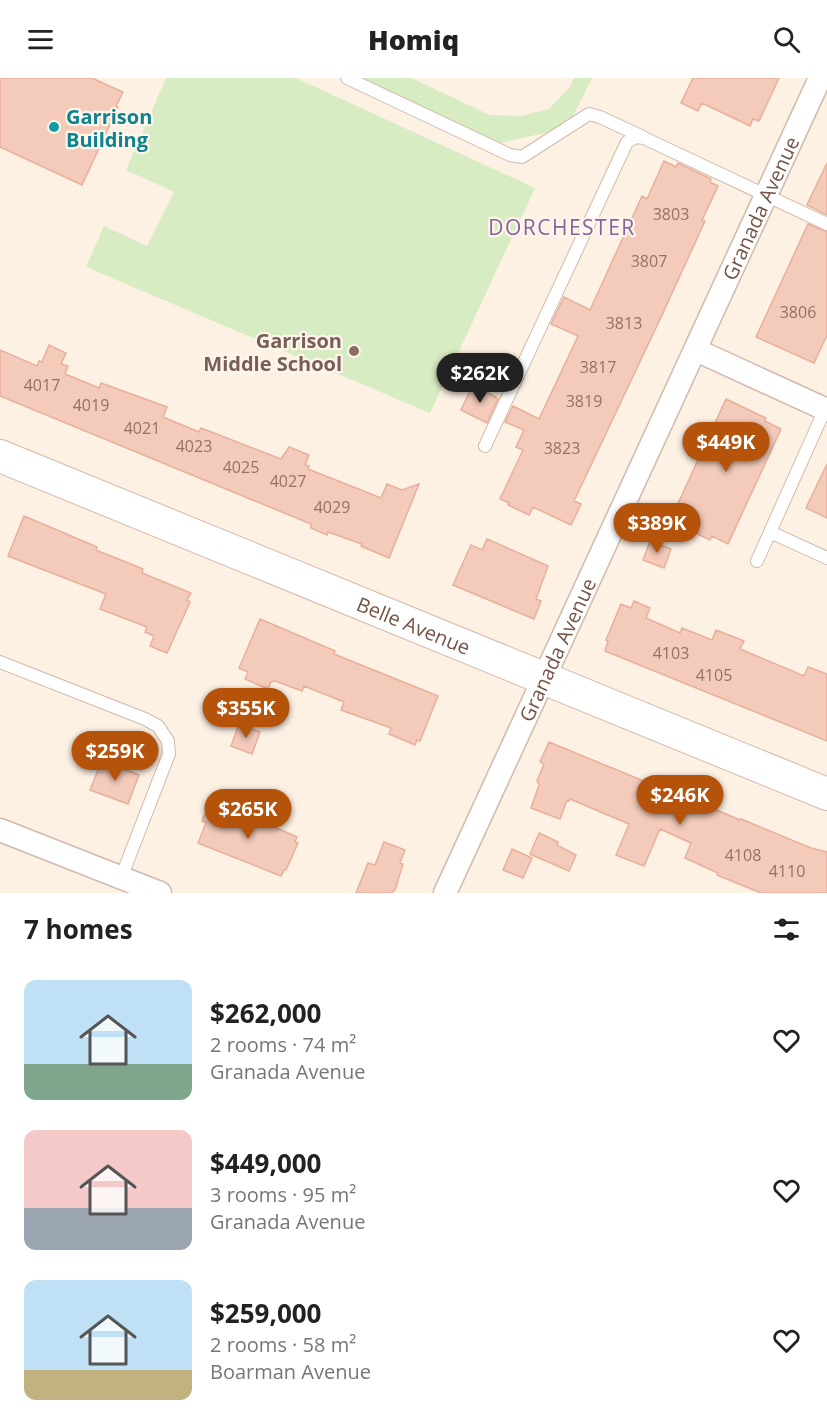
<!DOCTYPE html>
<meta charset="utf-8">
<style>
:root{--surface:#fff;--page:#f6f6f6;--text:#222;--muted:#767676;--accent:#b45309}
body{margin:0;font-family:"Open Sans",sans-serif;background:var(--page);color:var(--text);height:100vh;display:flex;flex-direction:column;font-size:22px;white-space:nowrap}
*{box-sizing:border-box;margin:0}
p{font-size:20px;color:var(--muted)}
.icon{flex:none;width:33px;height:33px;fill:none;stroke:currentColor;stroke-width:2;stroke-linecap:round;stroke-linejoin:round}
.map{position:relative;height:815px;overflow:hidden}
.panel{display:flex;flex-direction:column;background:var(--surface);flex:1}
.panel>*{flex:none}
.price{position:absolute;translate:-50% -51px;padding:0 14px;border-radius:21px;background:var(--accent);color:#fff;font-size:20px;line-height:39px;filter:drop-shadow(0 2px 3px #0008)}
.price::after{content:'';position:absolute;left:50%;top:36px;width:18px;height:14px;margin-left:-9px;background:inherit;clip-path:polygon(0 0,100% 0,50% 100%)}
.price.on{background:#222;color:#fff}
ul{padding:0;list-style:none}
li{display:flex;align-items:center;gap:18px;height:150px;padding:0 24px}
li span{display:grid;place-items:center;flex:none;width:168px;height:120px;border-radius:12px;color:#555}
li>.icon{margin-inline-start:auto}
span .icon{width:72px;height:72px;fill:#fffc;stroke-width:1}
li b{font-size:26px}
h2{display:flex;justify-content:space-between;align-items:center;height:72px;padding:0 24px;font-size:26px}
header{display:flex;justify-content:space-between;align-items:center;height:78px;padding:0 24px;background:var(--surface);font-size:27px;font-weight:800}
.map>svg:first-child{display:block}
.green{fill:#d7ecc2}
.building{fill:#f4cbba;stroke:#e8af9a;stroke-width:1.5}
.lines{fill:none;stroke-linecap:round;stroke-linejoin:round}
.lane-casing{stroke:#d1b9ac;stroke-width:14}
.street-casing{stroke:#d1b9ac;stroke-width:25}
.secondary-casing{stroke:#d5b8aa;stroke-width:34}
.lane{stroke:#fff;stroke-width:12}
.street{stroke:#fff;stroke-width:22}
.secondary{stroke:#fff;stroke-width:32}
.culture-dot{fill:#0f9aa8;stroke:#fff5eb;stroke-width:2}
.education-dot{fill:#8d6e63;stroke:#fff5eb;stroke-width:2}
.labels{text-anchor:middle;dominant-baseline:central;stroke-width:4.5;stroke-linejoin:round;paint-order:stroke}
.number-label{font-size:16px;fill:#967264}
.culture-label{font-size:20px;font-weight:bold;fill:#0d838f;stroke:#fff5eb;text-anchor:start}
.street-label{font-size:20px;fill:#775448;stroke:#fff5eb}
.education-label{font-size:20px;font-weight:bold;fill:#785e54;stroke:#fff5eb;text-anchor:end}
.neighbourhood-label{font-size:21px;letter-spacing:1.5px;fill:#83639b;stroke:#fff5eb}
</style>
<header><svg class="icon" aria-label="menu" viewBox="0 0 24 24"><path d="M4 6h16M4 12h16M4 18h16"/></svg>Homiq<svg class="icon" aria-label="search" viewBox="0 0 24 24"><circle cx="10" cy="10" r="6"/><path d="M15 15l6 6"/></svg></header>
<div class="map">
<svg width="827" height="815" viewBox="0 0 827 815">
<rect width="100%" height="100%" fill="#fdf1e4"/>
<!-- green -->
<path class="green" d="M166,0h130l239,110 -105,225 -344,-146 18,-41 43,20 27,-54 -48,-22z
M357,0h54l79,37 31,1 28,-7 21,-22 4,-9h18l-25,50 -71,16z"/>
<!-- building -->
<path class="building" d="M0,0h92l31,14 -7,14 2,1 -36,78 -82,-38z
M693,0h86l-20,43 -6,-2 -3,7 -48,-23 -4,8 -17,-8z
M664,83l12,6 2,-4 33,16 -1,3 8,4 -16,34 3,1 -43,94 -88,186 7,3 -10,21 -38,-18 -4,8 -21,-10 1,-2 -9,-4 23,-49 -7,-3 8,-17 -19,-8 8,-16 26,13 39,-83 -27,-12 13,-27 26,13 52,-114 5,3z
M827,85v52l-20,-10z
M808,146l19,8v103l-13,28 -58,-26z
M49,267l17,8 -5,11 7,2 -3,8 34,14 2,-5 66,24 -4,10 36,15 2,-4 80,31 8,-12 20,8 -4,10 4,1 -1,3 73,29 6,-14 15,6 17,-6 -30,74 -28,-12 1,-2 -34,-12 -1,3 -16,-7v-4l-311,-128v-46l37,16 2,-5 3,1z
M473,307l23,12 -1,1 3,1 -11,24 -26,-13z
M726,321l40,19 -1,3 16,8 -53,115 -16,-8 -2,4 -40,-19z
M827,386v54l-21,-10z
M24,438l73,31 -1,3 47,19 -1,4 49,20 -4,7 3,2 -23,51 -17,-7 4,-10 -9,-4 2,-5 -47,-18 6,-15 -98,-38z
M487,461l61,27 -12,33 5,2 -7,18 -81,-34 18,-40 11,5z
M650,463l21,8 -7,19 -21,-8z
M634,523l16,7 -4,10 34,15 2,-5 30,12 4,-10 28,11 -4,8 64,27 4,-9 19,7v67l-222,-90 3,-10 -2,-1 15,-36 10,4z
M260,541l75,32 -1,3 104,42 -18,45 -3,-1 -2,5 -26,-11 2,-6 -50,-18 3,-8 -40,-16 -2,5 -27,-10 -4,1 -3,7 -23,-10 3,-7 -9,-4z
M239,646l21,8 -8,22 -21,-8z
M549,664l97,40 1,-2 93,40 1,-1 70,29 16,4v41h-66l-44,-18 1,-2 -33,-15 6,-15 -31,-14 -16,37 -28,-11 13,-31 -59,-25 -1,2 -2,-1 -7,19 -29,-11 8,-23 -2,-4 7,-17 -4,-2z
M102,682l37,15 -11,29 -38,-14z
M209,727l11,4 1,-4 40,21 2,-4 34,15 -2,5 3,1 -12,27h-2l-3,6 -83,-33 8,-20 -4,-2z
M539,755l19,9 -1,3 19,10 -7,16 -39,-17z
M384,764l21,8 -5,13 3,1 -8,26 -4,3h-35l12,-30 7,2z
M512,771l20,9 -9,20 -20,-8z"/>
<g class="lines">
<defs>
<path id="lane" d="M347,0l163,77 12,2 67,-43 11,3 43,20
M826,329l-56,125 57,26
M485,368l142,-304 9,-5 8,1 183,86
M757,483l13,-29
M0,584l145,57 13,7 10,15 1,13 -48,124"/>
<g id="street">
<path d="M696,272l131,60"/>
<path d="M0,752l160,63"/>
<path id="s1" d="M445,815l375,-815"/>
</g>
<g id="secondary">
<path id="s2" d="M0,378l827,338"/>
</g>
</defs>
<!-- lane casing -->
<use href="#lane" class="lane-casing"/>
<!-- street casing -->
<use href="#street" class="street-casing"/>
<!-- secondary casing -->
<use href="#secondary" class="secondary-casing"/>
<!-- lane -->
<use href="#lane" class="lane"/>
<!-- street -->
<use href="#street" class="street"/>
<!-- secondary -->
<use href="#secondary" class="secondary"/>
</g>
<!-- markers -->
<circle class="culture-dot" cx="54" cy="49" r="6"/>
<circle class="education-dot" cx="354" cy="273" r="6"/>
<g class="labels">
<!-- number labels -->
<g class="number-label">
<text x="671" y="136">3803</text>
<text x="649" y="183">3807</text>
<text x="798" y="234">3806</text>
<text x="624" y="245">3813</text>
<text x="598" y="289">3817</text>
<text x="42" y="307">4017</text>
<text x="584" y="323">3819</text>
<text x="91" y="327">4019</text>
<text x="142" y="350">4021</text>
<text x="194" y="368">4023</text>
<text x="562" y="370">3823</text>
<text x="241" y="389">4025</text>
<text x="288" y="403">4027</text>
<text x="332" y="429">4029</text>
<text x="671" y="575">4103</text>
<text x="714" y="597">4105</text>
<text x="743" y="777">4108</text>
<text x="787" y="793">4110</text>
</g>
<!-- culture labels -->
<g class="culture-label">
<text x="66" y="38">Garrison<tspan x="66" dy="23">Building</tspan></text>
</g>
<!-- street labels -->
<g class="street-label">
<text stroke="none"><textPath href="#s1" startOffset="754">Granada Avenue</textPath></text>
<text stroke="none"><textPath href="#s2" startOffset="447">Belle Avenue</textPath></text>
<text stroke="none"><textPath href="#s1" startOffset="268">Granada Avenue</textPath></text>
</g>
<!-- education labels -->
<g class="education-label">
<text x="342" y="262">Garrison<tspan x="342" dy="23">Middle School</tspan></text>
</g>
<!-- neighbourhood labels -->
<g class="neighbourhood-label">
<text x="562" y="149">DORCHESTER</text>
</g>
</g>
</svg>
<b class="price on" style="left:480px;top:326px">$262K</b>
<b class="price" style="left:726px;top:395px">$449K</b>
<b class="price" style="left:657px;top:476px">$389K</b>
<b class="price" style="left:246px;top:661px">$355K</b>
<b class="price" style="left:115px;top:704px">$259K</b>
<b class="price" style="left:680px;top:748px">$246K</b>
<b class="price" style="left:248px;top:762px">$265K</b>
</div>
<section class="panel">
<h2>7 homes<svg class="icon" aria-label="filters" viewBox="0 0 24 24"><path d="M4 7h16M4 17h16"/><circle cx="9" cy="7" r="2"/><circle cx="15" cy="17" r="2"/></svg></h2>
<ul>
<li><span style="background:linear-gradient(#bfe0f5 70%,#7fa58c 0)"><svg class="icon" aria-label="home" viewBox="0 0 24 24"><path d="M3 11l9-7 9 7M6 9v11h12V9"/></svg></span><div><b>$262,000</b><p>2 rooms · 74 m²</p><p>Granada Avenue</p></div><svg class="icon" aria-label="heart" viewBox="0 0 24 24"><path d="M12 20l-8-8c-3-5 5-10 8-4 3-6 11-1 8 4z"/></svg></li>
<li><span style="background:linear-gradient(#f6c9c9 65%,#9aa5b1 0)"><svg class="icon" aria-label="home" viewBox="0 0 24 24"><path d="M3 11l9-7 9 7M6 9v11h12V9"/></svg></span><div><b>$449,000</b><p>3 rooms · 95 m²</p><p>Granada Avenue</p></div><svg class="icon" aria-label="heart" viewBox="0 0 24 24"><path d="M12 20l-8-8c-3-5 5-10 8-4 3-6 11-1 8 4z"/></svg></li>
<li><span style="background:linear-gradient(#bfe0f5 75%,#c2b280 0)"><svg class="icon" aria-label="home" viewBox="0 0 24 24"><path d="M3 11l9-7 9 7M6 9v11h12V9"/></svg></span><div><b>$259,000</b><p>2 rooms · 58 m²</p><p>Boarman Avenue</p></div><svg class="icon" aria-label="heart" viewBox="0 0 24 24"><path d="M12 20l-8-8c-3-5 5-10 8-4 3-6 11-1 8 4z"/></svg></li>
</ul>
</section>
